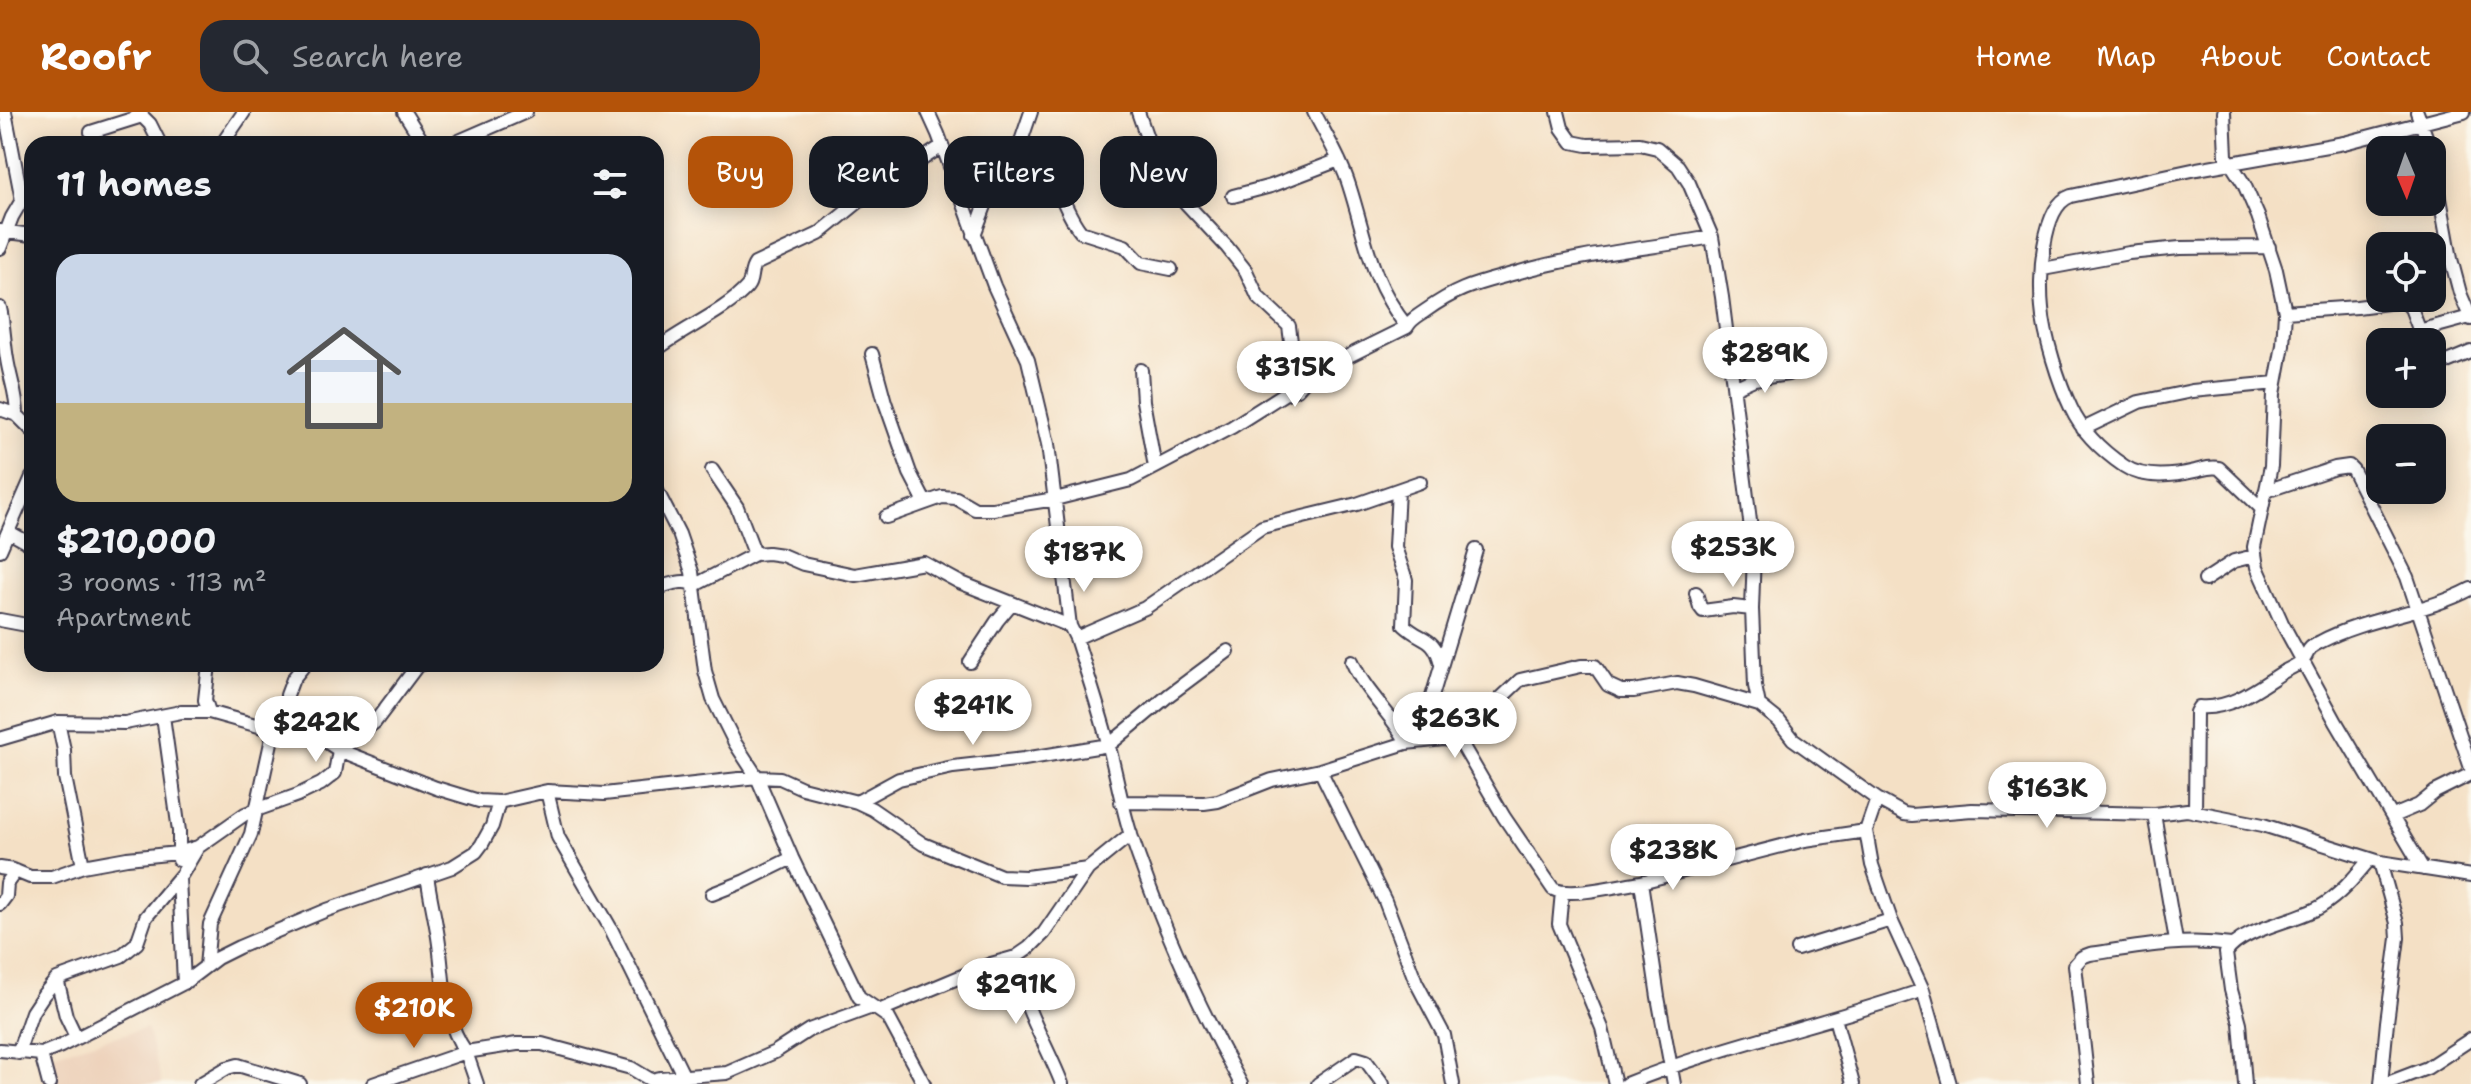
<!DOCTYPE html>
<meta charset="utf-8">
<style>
:root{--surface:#171b24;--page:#242831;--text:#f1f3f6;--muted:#9ea1a6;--line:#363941;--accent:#b45309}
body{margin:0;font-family:"Shantell Sans",sans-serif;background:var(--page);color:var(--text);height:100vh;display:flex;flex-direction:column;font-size:30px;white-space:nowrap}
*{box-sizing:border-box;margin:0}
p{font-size:26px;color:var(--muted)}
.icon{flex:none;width:44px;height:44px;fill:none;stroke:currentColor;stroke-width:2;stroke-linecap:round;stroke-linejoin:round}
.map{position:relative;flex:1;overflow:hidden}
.sheet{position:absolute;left:24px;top:24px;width:640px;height:536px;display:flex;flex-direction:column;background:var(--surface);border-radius:24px;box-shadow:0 4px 20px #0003}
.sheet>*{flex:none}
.guide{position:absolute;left:688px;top:24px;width:760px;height:72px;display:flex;gap:16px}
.needle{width:52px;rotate:178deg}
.buttons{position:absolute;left:2366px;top:24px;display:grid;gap:16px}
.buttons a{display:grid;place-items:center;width:80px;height:80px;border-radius:16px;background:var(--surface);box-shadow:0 4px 20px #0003;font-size:40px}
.price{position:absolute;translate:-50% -68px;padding:0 18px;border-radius:28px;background:#fff;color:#222;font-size:26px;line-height:52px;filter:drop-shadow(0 2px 4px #0008)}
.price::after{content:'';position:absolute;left:50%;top:48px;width:24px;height:18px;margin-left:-12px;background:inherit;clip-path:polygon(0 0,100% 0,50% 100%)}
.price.on{background:var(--accent);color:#fff}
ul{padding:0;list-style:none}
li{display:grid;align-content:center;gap:16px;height:424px;padding:0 32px}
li+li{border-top:2px solid var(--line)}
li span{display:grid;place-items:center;height:248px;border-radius:24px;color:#555}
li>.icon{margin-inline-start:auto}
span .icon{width:144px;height:144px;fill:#fffc;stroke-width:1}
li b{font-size:34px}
h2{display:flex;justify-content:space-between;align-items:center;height:96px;padding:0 32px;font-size:34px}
.chip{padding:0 28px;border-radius:24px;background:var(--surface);box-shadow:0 4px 20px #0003;font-size:28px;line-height:72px}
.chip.on{background:var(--accent);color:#fff}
header{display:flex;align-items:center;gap:48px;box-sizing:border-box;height:112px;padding:0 40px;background:var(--accent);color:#fff}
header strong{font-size:38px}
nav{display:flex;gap:44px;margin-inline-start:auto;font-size:28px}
.search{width:560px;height:72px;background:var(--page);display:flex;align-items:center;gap:20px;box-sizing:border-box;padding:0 28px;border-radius:24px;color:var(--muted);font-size:30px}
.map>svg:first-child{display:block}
.built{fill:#edd1ba}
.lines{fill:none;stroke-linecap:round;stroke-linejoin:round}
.minor-casing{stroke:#423e50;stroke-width:16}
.minor{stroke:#fff;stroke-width:12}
</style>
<header>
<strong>Roofr</strong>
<div class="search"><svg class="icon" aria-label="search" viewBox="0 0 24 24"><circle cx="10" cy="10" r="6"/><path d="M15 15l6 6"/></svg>Search here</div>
<nav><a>Home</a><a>Map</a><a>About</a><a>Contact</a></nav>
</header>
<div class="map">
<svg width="2471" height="972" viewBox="0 0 2471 972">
<rect width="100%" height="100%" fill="#fbf7ec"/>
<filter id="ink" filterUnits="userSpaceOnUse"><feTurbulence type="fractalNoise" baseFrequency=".0125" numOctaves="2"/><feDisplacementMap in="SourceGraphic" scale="16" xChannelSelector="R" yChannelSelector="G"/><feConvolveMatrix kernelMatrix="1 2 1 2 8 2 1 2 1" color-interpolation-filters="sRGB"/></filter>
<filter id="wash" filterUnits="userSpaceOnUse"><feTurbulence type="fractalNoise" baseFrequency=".006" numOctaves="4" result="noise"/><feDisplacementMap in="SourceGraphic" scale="32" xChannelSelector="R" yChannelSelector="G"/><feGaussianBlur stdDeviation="1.8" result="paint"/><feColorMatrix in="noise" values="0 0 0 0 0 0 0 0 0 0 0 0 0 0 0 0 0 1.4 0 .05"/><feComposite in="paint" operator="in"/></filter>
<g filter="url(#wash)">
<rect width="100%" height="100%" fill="#f4e0c5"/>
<!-- built -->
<path class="built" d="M147,916l15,56h-117l-8,-26z"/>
</g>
<g filter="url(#ink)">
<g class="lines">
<defs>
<path id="minor" d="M138,0l12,12 10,20
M404,0l20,32
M928,0l10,22 56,152 34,74 20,84 22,182 6,12c11,35 23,70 32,105 8,30 13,60 22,89 29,87 67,172 111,252
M1138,0l17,49 12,22 60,64 19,24 12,26 31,29 8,63
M1314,0c12,24 27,47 35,73 18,56 20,93 58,142
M1558,0l4,16 10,14 15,3 53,-1 17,4 21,18 11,17 23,54 10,60 32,256 -2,56 3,77 4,19 20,16 14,18 84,60
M2224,0l2,44 18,28 14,32 18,54 9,42 -2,33 -9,49 -3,72 -17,81 3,20 25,56 54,99 87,147
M2417,0l14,38
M91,20l51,-16
M1021,31c27,1 40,67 60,89l44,14 16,17 30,6
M222,32l22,-32
M452,32l74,-32
M2432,42l19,105 9,34 11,26
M1233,84l38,-10 68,-26
M0,119l32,4
M974,123l14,-37 30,-48 13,-38
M0,136l12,-31 10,-17 -17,-88
M2043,157l86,-16 51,-5 89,-1
M0,196c4,17 4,34 7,51 3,20 10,35 10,56
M2285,200l72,-5 47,-6 7,7 8,21 3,1 48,-13
M656,238c26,-21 69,-38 91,-63 6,-7 2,-15 8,-23l64,-30 43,-35 80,-53
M872,242l13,48 25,71 15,29
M2432,256l39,-16
M1141,258l2,31 12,66
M1734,276l20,-9 34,-5
M0,297l17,6 15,15
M2083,317l56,-27 53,-11 84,-8
M712,358l25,37 18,47
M656,377l23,45 13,38 13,99 8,28 22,44 22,34 35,81 67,139 29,20 36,67
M1398,378l-3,57 11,33 -2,45c18,17 30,10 37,39
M2266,379l69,-23 14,-2 4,4 54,107 64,191
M2262,397l-43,-41c-9,-2 -15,1 -24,3 -22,5 -52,8 -71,-5 -22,-15 -42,-34 -53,-58 -12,-25 -27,-72 -29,-100 -3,-27 -1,-102 29,-112l126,-27 147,-26 120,-31
M886,405l56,-20 14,1 19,11h18l62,-10 76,-19 101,-53 52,-33 13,-5 10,-11 15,-9 85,-42c4,-8 11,-11 18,-16 35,-25 52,-27 91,-38 64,-19 130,-24 196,-36
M9,420l23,13
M0,438l32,-73
M2205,468l29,-19 20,-5
M656,476c13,-3 28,-10 39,-3l60,-31 13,-1 14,2 21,9 52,11 69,-12 35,19 111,44
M1696,481l4,14 3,4 30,-4 19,2
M0,508l32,6
M1076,526l69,-30 117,-81 95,-23 63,-22
M1352,549c12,30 37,50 53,78
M970,550l27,-41 15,-18
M209,600l-4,-12 4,-36
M163,604l16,115v29
M58,610l6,28 1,27 18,89
M0,627l58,-17 67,1 56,-11h28l75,21 38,6 17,11 97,38 43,13 20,1 48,-11 57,3 153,-17 23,1 22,10 55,14 15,7 51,35 78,32 25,1 62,-8 43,-35
M1406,631l-1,-4 15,-14 8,-15 48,-160
M1461,631l43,74 49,72c18,9 67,-4 88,-7
M1320,658l65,131 31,81 28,53 9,49
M547,679l11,46 53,92 73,148v7
M857,690l42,-23 54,-12 71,-8 85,-14 60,-50 59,-44
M1121,690l83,1 14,-2 54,-21 48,-10 86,-27 38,-4 18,4 8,-6 32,-40 18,-17 61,-14h14l13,19 13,6h13l43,-8 17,3 65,19
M2195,700l1,-100 3,-5c31,3 59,-19 84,-35 6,-3 17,-8 21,-13 6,-9 2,-10 16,-17 47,-25 104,-28 151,-53
M2154,702l22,127
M2393,704l26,-11 16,-13 36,-18
M2380,750l17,61 1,15 -11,84 -6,62
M0,756l13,2 17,7h22l31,-11 44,-8 51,-5 20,-6 47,-33 53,-19 23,-11 14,-11 4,-23 36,-28 42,-56 6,-2
M427,763c3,23 9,46 12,69 5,37 4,76 27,108l51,-8h25l89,24 20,12 9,-2 67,-5 48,-21 34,-22 63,-23
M179,766l5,105
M1562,780l-3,32 43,104 13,56
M712,782l33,-13 47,-23
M0,792l6,-8 1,-13 9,-12
M1797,837l94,-29
M1016,845c3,46 30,85 46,127
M206,854l4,-42 41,-90 21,-96 11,-17 4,-15v-11l6,-16 12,-15
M57,867l9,37 10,21
M881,898l110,-46 25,-7 13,-9 15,-15 44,-64
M1835,906l18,66
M0,938l41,4 20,-8 123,-63 33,-25 22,-11 88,-37 125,-43 24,-15 6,-8 10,-18 7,-24
M18,941l14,-41 12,-18 13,-15 64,-23 16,-13 9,-26 36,-43 16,-27
M41,942l8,30
M200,972l27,-16 11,-3 62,19
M373,972l93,-32 11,32
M1318,972l38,-26 10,3 17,23
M1626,972c96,-39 199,-60 297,-94
M1674,972l-16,-87 -17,-115 164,-42 61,-9
M1950,972l-27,-94 -32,-70 -19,-55 -6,-34 11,-32 27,15 8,1 60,-5 182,4 33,-4 76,15 117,37 91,14
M2088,972l-13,-119 7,-8 8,-3c48,-7 93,-16 141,-9
M2245,972l-5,-61 -9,-33 -5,-37c15,-24 68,-31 94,-46 20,-12 34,-29 49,-47
M2385,972l42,-16 44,-29"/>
</defs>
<!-- minor casing -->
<use href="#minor" class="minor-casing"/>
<!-- minor -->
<use href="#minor" class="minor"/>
</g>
</g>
</svg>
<div class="buttons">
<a><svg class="needle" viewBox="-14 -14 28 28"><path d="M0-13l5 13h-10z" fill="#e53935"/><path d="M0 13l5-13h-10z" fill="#9ea1a6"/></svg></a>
<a><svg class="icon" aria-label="locate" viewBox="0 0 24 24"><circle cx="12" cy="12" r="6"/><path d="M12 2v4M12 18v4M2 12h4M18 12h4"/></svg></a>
<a>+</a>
<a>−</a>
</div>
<b class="price" style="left:1765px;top:283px">$289K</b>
<b class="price" style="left:1295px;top:297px">$315K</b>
<b class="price" style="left:1733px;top:477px">$253K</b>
<b class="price" style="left:1084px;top:482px">$187K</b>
<b class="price" style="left:973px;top:635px">$241K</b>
<b class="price" style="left:1455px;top:648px">$263K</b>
<b class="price" style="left:316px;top:652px">$242K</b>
<b class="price" style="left:2047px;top:718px">$163K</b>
<b class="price" style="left:1673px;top:780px">$238K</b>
<b class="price" style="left:1016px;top:914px">$291K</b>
<b class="price on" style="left:414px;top:938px">$210K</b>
<div class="guide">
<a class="chip on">Buy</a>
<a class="chip">Rent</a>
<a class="chip">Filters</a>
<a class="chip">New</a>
</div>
<section class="sheet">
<h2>11 homes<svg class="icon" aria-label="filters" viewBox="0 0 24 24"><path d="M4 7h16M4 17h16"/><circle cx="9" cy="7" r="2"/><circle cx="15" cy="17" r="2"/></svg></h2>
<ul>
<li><span style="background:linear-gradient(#c9d6e8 60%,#c2b280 0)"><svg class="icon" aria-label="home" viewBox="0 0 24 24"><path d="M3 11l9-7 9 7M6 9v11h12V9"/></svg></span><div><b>$210,000</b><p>3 rooms · 113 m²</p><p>Apartment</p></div></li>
</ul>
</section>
</div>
